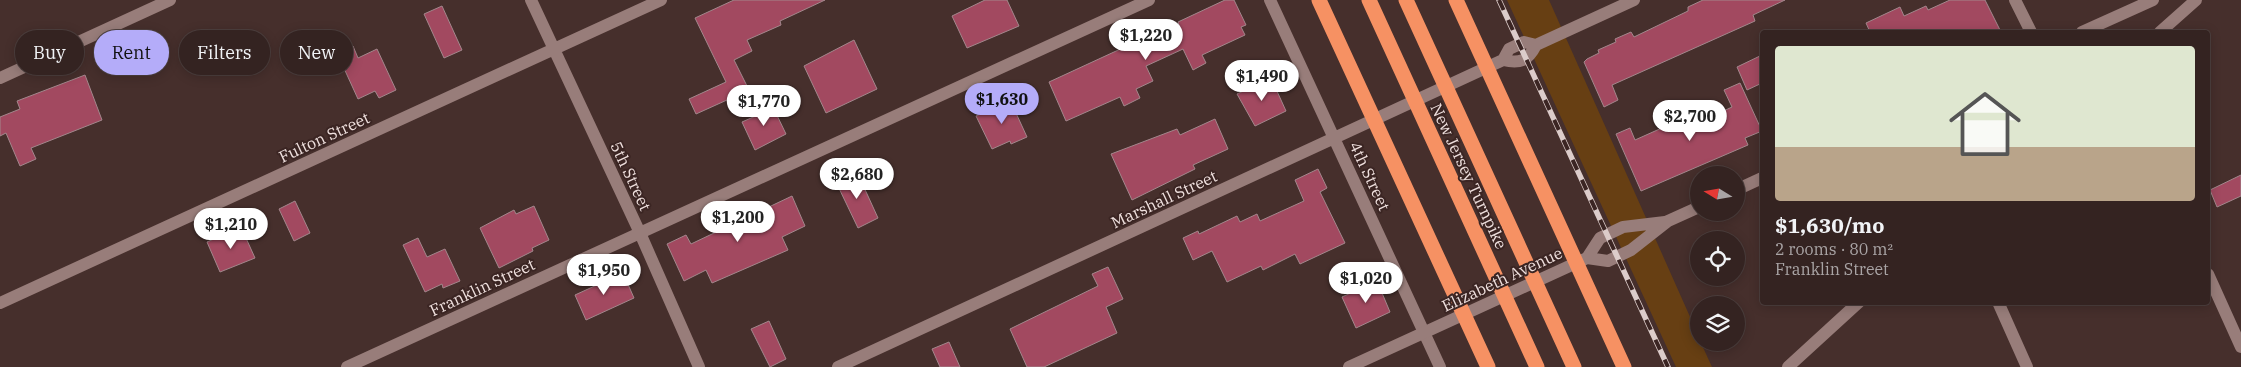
<!DOCTYPE html>
<meta charset="utf-8">
<style>
:root{--surface:#342321;--page:#3f2f2e;--text:#f1f3f6;--muted:#a9a4a5;--line:#4e403f;--accent:#b4acf9}
body{margin:0;font-family:"IBM Plex Serif",serif;background:var(--page);color:var(--text);height:100vh;display:flex;flex-direction:column;font-size:19px;white-space:nowrap}
*{box-sizing:border-box;margin:0}
p{font-size:16px;color:var(--muted)}
.icon{flex:none;width:28px;height:28px;fill:none;stroke:currentColor;stroke-width:2;stroke-linecap:round;stroke-linejoin:round}
.map{position:relative;flex:1;overflow:hidden}
.side{position:absolute;left:1760px;top:30px;width:450px;height:275px;display:flex;flex-direction:column;background:var(--surface);border-radius:5px;box-shadow:0 2px 12px #0003,0 0 0 1px var(--line)}
.side>*{flex:none}
.banner{position:absolute;left:15px;top:30px;width:475px;height:45px;display:flex;gap:10px}
.needle{width:32px;rotate:281deg}
.tools{position:absolute;left:1690px;top:166px;display:grid;gap:10px}
.tools a{display:grid;place-items:center;width:55px;height:55px;border-radius:50%;background:var(--surface);box-shadow:0 2px 12px #0003,0 0 0 1px var(--line);font-size:25px}
.price{position:absolute;translate:-50% -42px;padding:0 11px;border-radius:18px;background:#fff;color:#222;font-size:16px;line-height:32px;filter:drop-shadow(0 1px 2px #0008)}
.price::after{content:'';position:absolute;left:50%;top:30px;width:15px;height:11px;margin-left:-8px;background:inherit;clip-path:polygon(0 0,100% 0,50% 100%)}
.price.active{background:var(--accent);color:#111}
ul{padding:0;list-style:none}
li{display:grid;align-content:center;gap:10px;height:265px;padding:0 15px}
li+li{border-top:1px solid var(--line)}
li span{display:grid;place-items:center;height:155px;border-radius:5px;color:#555}
li>.icon{margin-inline-start:auto}
span .icon{width:90px;height:90px;fill:#fffc;stroke-width:1}
li b{font-size:21px}
.chip{padding:0 18px;border-radius:22px;background:var(--surface);box-shadow:0 2px 12px #0003,0 0 0 1px var(--line);font-size:18px;line-height:45px}
.chip.active{background:var(--accent);color:#111}
.map>svg:first-child{display:block}
.green{fill:#673f13}
.building{fill:#a24960;stroke:#a3878c}
.lines{fill:none;stroke-linecap:round;stroke-linejoin:round}
.street{stroke:#987d7a;stroke-width:12}
.secondary{stroke:#987d7a;stroke-width:12}
.highway{stroke:#f69163;stroke-width:15}
.rail-casing{stroke:#dcccca;stroke-width:5.5}
.rail{stroke:#3b2523;stroke-width:4;stroke-dasharray:11;stroke-linecap:butt}
.labels{text-anchor:middle;dominant-baseline:central;stroke-width:4;stroke-linejoin:round;paint-order:stroke}
.street-label{font-size:16px;fill:#efe0de;stroke:#3b2523}
</style>
<div class="map">
<svg width="2241" height="367" viewBox="0 0 2241 367">
<rect width="100%" height="100%" fill="#462f2c"/>
<!-- green -->
<path class="green" d="M1507,0h42l150,337v5l2,1 11,24h-36z"/>
<!-- building -->
<path class="building" d="M734,0h91l-45,21 1,4 -34,15 5,11 -18,9 15,30 -53,24 -7,-15 37,-17 -31,-64z
M985,0h22l12,26 -52,22 -15,-32z
M1225,0h9l12,25 -5,2 4,8 -43,20 4,8 -13,7 -10,-21 -37,17 7,15 -17,8 4,9 -16,8 -4,-9 -54,24 -17,-39 104,-48 4,8 24,-11 -3,-9z
M1703,0h82l-32,15 2,6 -143,64 6,15 -14,7 -20,-45 3,-3 12,-6 -1,-3 18,-8 -1,-3 16,-7 3,5 54,-26v-4z
M1950,0h35l16,32h-131l-4,-9 34,-16 4,9 22,-10 2,4z
M442,6l20,44 -18,8 -20,-44z
M854,40l23,49 -51,24 -22,-47z
M353,46l5,12 19,-9 19,41 -17,8 -4,-7 -17,8 -21,-46z
M1762,55v28l-15,7 -10,-23z
M85,75l17,45 -71,28 5,11 -16,7 -14,-33 -6,3v-19l20,-8 -3,-8z
M1271,78l15,33 -31,15 -18,-32z
M1740,83l22,48 -17,7 3,7 -107,46 -25,-57 14,-6 5,12 38,-17 2,3 16,-7 3,6 38,-18 -8,-17z
M1010,100l17,37 -16,7 -1,-3 -18,8 -16,-33z
M771,103l15,31 -31,16 -13,-28 18,-8 -2,-5z
M1215,119l13,30 -35,16 2,4 -63,31 -21,-46 66,-25 3,6z
M1318,169l9,19 -7,4 25,51 -45,21 -5,-10 -32,16 -2,-4 -34,16 -15,-31 -19,9 -10,-22 15,-7 1,3 38,-18 3,6 17,-8 3,7 44,-20 -9,-21z
M857,172l21,46 -20,10 -22,-46z
M2241,175v21l-24,11 -7,-17z
M792,196l13,30 -23,11 6,13 -76,33 -6,-13 -22,11 -17,-37 19,-9 5,9z
M295,201l15,32 -16,8 -15,-32z
M534,206l15,34 -17,8 1,3 -34,17 -19,-40 34,-18 2,4z
M241,227l14,31 -35,14 -13,-30z
M418,238l9,19 18,-8 15,32 -17,7 -1,-4 -17,8 -22,-47z
M1108,267l15,32 -17,8 11,26 -73,34h-17l-17,-38 88,-43 -6,-12z
M623,273l11,25 -48,22 -11,-25z
M1377,281l13,31 -34,16 -14,-31z
M769,321l17,38 -16,8 -19,-38z
M949,342l11,25h-20l-8,-18z"/>
<g class="lines">
<!-- street -->
<path class="street" d="M531,0l109,233 59,134
M1270,0l170,367
M2015,0l16,32
M1503,60c17,4 25,1 33,-15
M2208,274l33,73
M1998,302l29,65
M0,303l661,-303
M347,367l802,-367
M838,367l665,-307 6,-11 15,-7 12,3 98,-45
M1788,367l71,-65"/>
<!-- secondary -->
<path class="secondary" d="M2082,32l71,-32
M2160,32l36,-32
M0,78l170,-78
M1736,190l26,-12
M1587,258l13,-20 23,-11 42,-5
M1349,367l238,-109 21,3 23,-11 37,-29 31,-14"/>
<!-- highway -->
<path class="highway" d="M1319,0l169,367
M1369,0l168,367
M1406,0l168,367
M1456,0l168,367"/>
<defs>
<path id="rail" d="M1499,0l169,367"/>
</defs>
<!-- rail casing -->
<use href="#rail" class="rail-casing"/>
<!-- rail -->
<use href="#rail" class="rail"/>
</g>
<g class="labels">
<!-- street labels -->
<g class="street-label">
<text transform="translate(324 137) rotate(-25)">Fulton Street</text>
<text transform="translate(631 176) rotate(65)">5th Street</text>
<text transform="translate(1370 176) rotate(65)">4th Street</text>
<text transform="translate(1469 176) rotate(65)">New Jersey Turnpike</text>
<text transform="translate(1164 199) rotate(-25)">Marshall Street</text>
<text transform="translate(1502 279) rotate(-25)">Elizabeth Avenue</text>
<text transform="translate(482 287) rotate(-25)">Franklin Street</text>
</g>
</g>
</svg>
<div class="tools">
<a><svg class="needle" viewBox="-14 -14 28 28"><path d="M0-13l5 13h-10z" fill="#e53935"/><path d="M0 13l5-13h-10z" fill="#a9a4a5"/></svg></a>
<a><svg class="icon" aria-label="locate" viewBox="0 0 24 24"><circle cx="12" cy="12" r="6"/><path d="M12 2v4M12 18v4M2 12h4M18 12h4"/></svg></a>
<a><svg class="icon" aria-label="layers" viewBox="0 0 24 24"><path d="M12 4l9 5-9 5-9-5zM3 14l9 5 9-5"/></svg></a>
</div>
<b class="price" style="left:1146px;top:61px">$1,220</b>
<b class="price" style="left:1262px;top:102px">$1,490</b>
<b class="price active" style="left:1002px;top:125px">$1,630</b>
<b class="price" style="left:764px;top:127px">$1,770</b>
<b class="price" style="left:1690px;top:142px">$2,700</b>
<b class="price" style="left:857px;top:200px">$2,680</b>
<b class="price" style="left:738px;top:243px">$1,200</b>
<b class="price" style="left:231px;top:250px">$1,210</b>
<b class="price" style="left:604px;top:296px">$1,950</b>
<b class="price" style="left:1366px;top:304px">$1,020</b>
<div class="banner">
<a class="chip">Buy</a>
<a class="chip active">Rent</a>
<a class="chip">Filters</a>
<a class="chip">New</a>
</div>
<section class="side">
<ul>
<li><span style="background:linear-gradient(#dfe7d0 65%,#b9a48a 0)"><svg class="icon" aria-label="home" viewBox="0 0 24 24"><path d="M3 11l9-7 9 7M6 9v11h12V9"/></svg></span><div><b>$1,630/mo</b><p>2 rooms · 80 m²</p><p>Franklin Street</p></div></li>
</ul>
</section>
</div>
